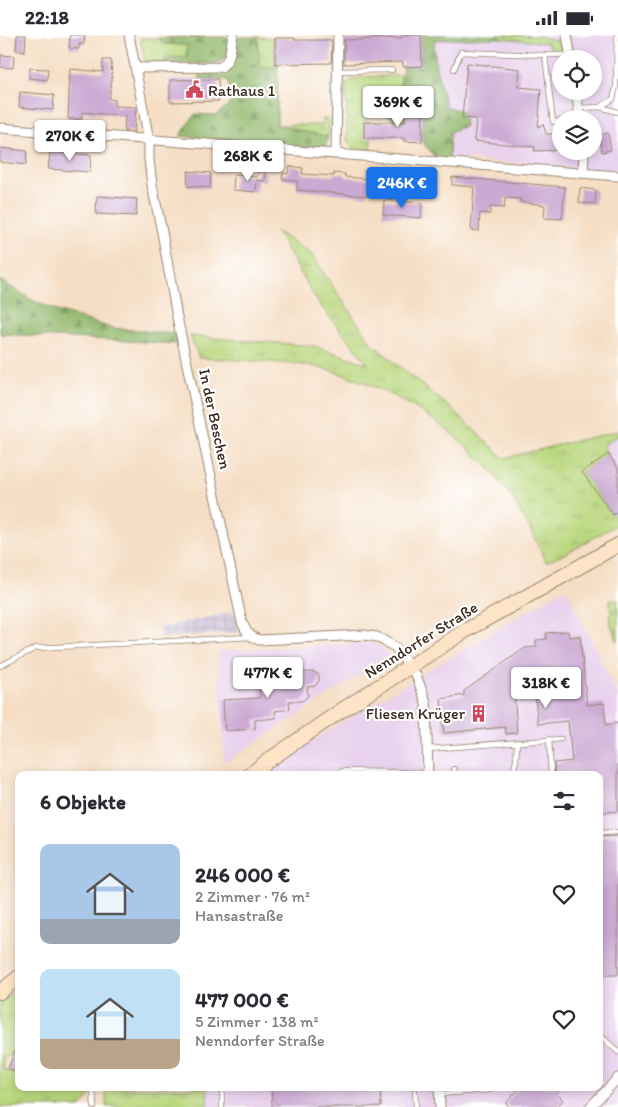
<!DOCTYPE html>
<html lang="de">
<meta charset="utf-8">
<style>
:root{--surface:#fff;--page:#f2f2f3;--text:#2b2b33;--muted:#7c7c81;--accent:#1a73e8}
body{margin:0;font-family:Itim,sans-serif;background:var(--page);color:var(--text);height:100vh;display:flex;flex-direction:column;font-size:19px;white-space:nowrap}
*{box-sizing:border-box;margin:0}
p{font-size:16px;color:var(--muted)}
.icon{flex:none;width:28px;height:28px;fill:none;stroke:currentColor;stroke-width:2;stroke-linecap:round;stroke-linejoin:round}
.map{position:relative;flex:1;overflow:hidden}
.sheet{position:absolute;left:15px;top:736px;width:588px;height:320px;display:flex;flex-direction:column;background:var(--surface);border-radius:10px;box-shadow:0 2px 8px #0003}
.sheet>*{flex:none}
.fabs{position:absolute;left:552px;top:15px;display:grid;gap:10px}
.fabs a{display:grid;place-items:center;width:50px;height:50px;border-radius:50%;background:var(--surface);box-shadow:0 2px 8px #0003;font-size:25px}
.price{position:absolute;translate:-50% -42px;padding:0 11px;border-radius:5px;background:#fff;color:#222;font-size:16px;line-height:32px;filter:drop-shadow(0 1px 2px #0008)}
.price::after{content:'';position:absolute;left:50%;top:30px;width:15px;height:11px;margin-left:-8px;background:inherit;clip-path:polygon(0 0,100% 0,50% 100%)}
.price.on{background:var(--accent);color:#fff}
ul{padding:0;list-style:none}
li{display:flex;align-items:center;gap:15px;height:125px;padding:0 25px}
li span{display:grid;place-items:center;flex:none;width:140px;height:100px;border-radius:10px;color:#555}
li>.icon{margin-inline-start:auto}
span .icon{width:60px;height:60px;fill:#fffc;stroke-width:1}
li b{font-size:21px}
h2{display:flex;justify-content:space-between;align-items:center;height:60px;padding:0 25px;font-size:21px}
.status{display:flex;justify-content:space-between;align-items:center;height:35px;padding:0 25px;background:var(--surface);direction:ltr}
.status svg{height:14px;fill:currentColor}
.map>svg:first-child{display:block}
.built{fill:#e9d2ed;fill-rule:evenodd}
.industrial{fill:url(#industrial-grid)}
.grass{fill:url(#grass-tufts);stroke:#7a804e}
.forest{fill:url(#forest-firs);stroke:#667145}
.cemetery{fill:url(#cemetery-stones);stroke:#7a804e}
.building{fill:#cba9d3}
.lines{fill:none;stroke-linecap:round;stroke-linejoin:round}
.lane-casing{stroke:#988471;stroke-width:6}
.street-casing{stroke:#988471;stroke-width:11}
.secondary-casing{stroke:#988471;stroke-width:16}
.lane{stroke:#fff;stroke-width:4.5}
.street{stroke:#fff;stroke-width:9}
.secondary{stroke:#fee4c6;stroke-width:14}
.labels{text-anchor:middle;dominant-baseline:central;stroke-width:4.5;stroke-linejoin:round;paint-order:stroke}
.poi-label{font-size:16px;fill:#3b2a1e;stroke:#fff;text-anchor:start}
.street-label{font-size:16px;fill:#3b2a1e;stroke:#fff}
</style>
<div class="status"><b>22:18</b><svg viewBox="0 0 49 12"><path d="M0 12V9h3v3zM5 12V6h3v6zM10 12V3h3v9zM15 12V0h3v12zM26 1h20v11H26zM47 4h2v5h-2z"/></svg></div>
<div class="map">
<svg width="618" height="1072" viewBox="0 0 618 1072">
<defs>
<pattern id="industrial-grid" width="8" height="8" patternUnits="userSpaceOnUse" patternTransform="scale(1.25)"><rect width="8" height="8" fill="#c9bfd7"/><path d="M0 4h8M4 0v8" fill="none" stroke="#aea4b8"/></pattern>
<pattern id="grass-tufts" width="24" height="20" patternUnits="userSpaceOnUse" patternTransform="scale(1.25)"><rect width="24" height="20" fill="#b9d77d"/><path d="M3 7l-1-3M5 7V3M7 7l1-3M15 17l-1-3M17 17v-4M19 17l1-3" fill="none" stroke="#a0b96c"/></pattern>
<pattern id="forest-firs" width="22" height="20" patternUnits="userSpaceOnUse" patternTransform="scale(1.25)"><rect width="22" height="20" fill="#92b86c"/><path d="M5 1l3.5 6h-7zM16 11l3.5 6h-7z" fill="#789658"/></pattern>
<pattern id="cemetery-stones" width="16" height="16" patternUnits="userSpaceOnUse" patternTransform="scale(1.25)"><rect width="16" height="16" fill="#b9d77d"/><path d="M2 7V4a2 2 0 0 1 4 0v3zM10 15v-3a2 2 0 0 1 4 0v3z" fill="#a0b96c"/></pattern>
</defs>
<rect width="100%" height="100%" fill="#fff"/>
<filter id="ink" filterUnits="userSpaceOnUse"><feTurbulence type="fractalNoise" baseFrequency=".02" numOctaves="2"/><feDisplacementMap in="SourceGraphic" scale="10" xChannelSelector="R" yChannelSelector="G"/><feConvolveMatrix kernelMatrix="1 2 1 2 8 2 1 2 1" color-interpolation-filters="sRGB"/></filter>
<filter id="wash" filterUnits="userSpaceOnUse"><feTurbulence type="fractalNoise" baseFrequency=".0096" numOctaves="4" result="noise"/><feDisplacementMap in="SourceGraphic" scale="20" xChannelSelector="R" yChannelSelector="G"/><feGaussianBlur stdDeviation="1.12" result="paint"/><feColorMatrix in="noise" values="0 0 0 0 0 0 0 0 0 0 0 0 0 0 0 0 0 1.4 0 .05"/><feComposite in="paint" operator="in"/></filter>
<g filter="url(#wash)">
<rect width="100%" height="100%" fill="#f5dec4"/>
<!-- built -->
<path class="built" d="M429,0h189v136l-187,-14zM561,24h33v32h-33zM561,84h33v32h-33z
M618,400v89l-5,-9 -31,-43 26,-18 -5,-8z
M566,553l52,107v412h-410l-1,-19 392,-1v-312h-336l55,-38z
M374,608l7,3 8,10 -165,107 -6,-112z"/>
<!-- industrial -->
<path class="industrial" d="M234,577l5,20 -78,6 -2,-10z"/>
<!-- grass -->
<path class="grass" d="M499,0l42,1 22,7v9l-12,-2 -4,-7 -47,-5z
M258,2l17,1v25l3,1v4l-19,-3z
M140,3h19l4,6 24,1 -1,12 -21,1 1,5 -21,-1z
M401,40l-1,11 -36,36 7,16v13l-18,-3 -6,-8 -1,-57 14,-6z
M323,84h7l-2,18 -51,-12h45z
M276,196l35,23 61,90 81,66 51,48 114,-27v4l-15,11 5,8 -26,18 31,43 5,9 -53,30 -19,8c-14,-31 -32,-66 -55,-91 -46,-52 -107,-87 -174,-104 -11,-3 -23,-2 -34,-4 -28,-2 -56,-4 -84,-5l-9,-22 124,10 54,18 -49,-60z
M19,953l-2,62 -13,8v12l15,4v13l73,1 -1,6 -10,13h-81v-104z
M106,1053h101l1,19h-102z"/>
<!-- forest -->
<path class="forest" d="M421,0h78l1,3 -66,2 2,28 10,39 17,4 2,15 -15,6 -1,28 -14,-3 -13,-15 1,-31 -17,-1 -1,15 -10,-3 -6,-6 16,-14 -5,-16 3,-19 19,-1z
M227,2c3,8 1,22 -8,25 -8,3 -43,1 -53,1l-2,-5 22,-1 1,-12 -24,-1 -4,-6z
M239,2h19l1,28 19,3 -1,57 51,12 -3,12 -145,-13 15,-22 21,1 15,-12 -3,-23 -29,-2 2,-7 23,-1c12,-11 6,-21 15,-33z
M0,245l34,21 23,10 55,17 62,6 4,10 -178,-10z"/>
<!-- cemetery -->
<path class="cemetery" d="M610,565h8v42l-7,-16z"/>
<g id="blocks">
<!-- building -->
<path class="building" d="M17,0h9l-1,16 -9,-1z
M70,0h15l-1,9h-5v5l-10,-1z
M402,0h19l1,31 -19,1v-5l-59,2v-24l58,-2z
M275,3h20v2h37l-1,23 -56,1z
M1,20l13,1 -1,12 -13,-1z
M103,25h8l1,19 -3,20 6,1v6l21,1 -2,25 -10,-1 1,-15 -43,-4v7h-14l2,-50 33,3z
M467,28l53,6 -2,18 23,2 -3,38 5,-3 3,10h15v16l-27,1 1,-4 -61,-6 2,-22 -14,-1z
M30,33l18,1 -1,11 -18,-2z
M218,44l1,22 -49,1v-22z
M20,57l34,3 -1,15 -34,-3z
M405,75l18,1 -1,31 -18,-1v-3h-40v-16h41z
M608,98l3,17 -9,2 -3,-17z
M0,113l27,3 -1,14 -26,-3z
M50,117l41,3 -1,17 -42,-3z
M289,131l14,2 -1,6 32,2v-3l11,1v3l24,2 -2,17 -70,-6v-9l-15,-2 1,-6 5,1z
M188,136l23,2 -1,15 -23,-2z
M258,136l8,1 -1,9 -8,-1 -1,12 -23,-2 1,-15 23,2z
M452,142l113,10 -3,32 -18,-1 1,-13 -25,-3 1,-3 -16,-1 -1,10 -14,-1v7l-10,-1 -1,18 -8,-1 3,-43 -22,-2z
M580,153l16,2 -1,14 -16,-1z
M97,161l40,3 -1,17 -40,-2z
M384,165l38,3 -1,15 -38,-3z
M608,419l10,14v44l-5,3 -31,-43z
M568,596l1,6 11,-1 7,69 17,-2 2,22 12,-2v88l-19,2v-38h-44l-1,-12 18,-2 -4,-40 -30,3 -4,-35 -20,1 3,43 -11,1 -1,-7 -61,6 -3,-34 23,-4v-4l61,-43 11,-1v-7l10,-1v-6z
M273,634v4l41,-1 5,3v6l-4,5 -8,1 1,9 -6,5h-13l1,8 -15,2 1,7 -21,2v9l-30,2 -2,-31 37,-2 -2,-28z
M618,801v139h-19v-138z
M18,1008h1v29l-11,-3z
M271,1052h109l1,20h-109z
M521,1052h41l-6,6 7,7 -6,7h-47l-4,-4z"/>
</g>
</g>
<g filter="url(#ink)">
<use href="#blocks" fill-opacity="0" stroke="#988471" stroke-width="1"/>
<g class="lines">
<defs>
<path id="lane" d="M545,20h25
M454,34l7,-17 84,3 8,67 8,-1
M338,36l54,-1
M600,72l13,-8 3,-12 1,-52
M578,73l22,-1 18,5
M0,631l36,-18 215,-11
M549,704l2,36
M428,714l133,-10
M454,734v6
M337,740l5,-4 86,2
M512,740l4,-14 1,-19
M599,798l19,-1
M599,999l19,18
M93,1052l1,20
M222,1052v20
M415,1056l1,16
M439,1059l51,-4 2,-3"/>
<path id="street" d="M129,0l20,105v19l3,26 10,47 15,85 65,305c4,10 7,14 17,18l105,-5 13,2 18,10 21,28 10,27 2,73
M567,0l4,24
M136,33l85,-1c11,-8 9,-20 12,-32
M576,56l4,28
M0,93l618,48
M336,119l2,-119
M583,138l1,-22
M439,1052l1,20
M590,1072l28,-29"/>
<path id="secondary" d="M250,740l16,-13 73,-50 126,-81 153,-86
M0,957l19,-15"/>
</defs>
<!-- lane casing -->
<use href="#lane" class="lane-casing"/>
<!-- street casing -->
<use href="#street" class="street-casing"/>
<!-- secondary casing -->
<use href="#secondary" class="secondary-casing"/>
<!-- lane -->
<use href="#lane" class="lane"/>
<!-- street -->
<use href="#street" class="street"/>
<!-- secondary -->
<use href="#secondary" class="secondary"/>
</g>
</g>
<!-- icons -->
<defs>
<symbol id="civic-bare" viewBox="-9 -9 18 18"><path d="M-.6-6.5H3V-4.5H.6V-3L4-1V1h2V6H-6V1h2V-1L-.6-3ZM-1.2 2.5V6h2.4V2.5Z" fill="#d1495b" stroke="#fff" stroke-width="2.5" paint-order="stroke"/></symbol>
<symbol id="building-bare" viewBox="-9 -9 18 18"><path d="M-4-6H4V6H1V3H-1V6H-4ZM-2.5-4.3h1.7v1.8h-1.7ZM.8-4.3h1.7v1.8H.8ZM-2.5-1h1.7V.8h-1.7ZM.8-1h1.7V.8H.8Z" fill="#d1495b" stroke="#fff" stroke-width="2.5" paint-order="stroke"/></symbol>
</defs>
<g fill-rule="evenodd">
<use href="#civic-bare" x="182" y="42" width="25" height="25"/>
<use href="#building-bare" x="466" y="666" width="25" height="25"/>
</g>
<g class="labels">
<!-- poi labels -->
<g class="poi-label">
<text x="208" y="55">Rathaus 1</text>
<text x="465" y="678" text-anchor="end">Fliesen Krüger</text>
</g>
<!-- street labels -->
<g class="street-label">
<text transform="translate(215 384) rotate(78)">In der Beschen</text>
<text transform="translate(421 605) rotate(-32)">Nenndorfer Straße</text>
</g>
</g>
</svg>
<div class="fabs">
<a><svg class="icon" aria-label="locate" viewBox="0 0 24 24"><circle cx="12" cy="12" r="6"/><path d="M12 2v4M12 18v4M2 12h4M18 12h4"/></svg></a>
<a><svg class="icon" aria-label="layers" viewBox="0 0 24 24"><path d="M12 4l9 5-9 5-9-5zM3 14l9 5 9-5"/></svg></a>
</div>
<b class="price" style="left:398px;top:93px">369K €</b>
<b class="price" style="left:70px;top:127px">270K €</b>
<b class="price" style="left:248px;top:147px">268K €</b>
<b class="price on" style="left:402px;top:174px">246K €</b>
<b class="price" style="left:268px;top:664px">477K €</b>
<b class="price" style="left:546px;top:674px">318K €</b>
<section class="sheet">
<h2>6 Objekte<svg class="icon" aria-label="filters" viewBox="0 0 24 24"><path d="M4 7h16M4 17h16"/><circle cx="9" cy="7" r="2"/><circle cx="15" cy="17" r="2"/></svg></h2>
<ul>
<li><span style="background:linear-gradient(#a9c7e8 75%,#9aa5b1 0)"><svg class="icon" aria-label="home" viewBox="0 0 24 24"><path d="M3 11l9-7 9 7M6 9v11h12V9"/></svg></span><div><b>246 000 €</b><p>2 Zimmer · 76 m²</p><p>Hansastraße</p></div><svg class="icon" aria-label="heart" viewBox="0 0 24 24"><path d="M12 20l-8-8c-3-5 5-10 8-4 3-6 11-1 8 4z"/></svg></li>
<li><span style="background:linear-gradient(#bfe0f5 70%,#b9a48a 0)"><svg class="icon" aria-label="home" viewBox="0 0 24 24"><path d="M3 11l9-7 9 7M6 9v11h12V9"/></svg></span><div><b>477 000 €</b><p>5 Zimmer · 138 m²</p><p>Nenndorfer Straße</p></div><svg class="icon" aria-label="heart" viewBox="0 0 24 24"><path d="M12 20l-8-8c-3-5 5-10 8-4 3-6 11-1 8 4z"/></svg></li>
</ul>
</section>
</div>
